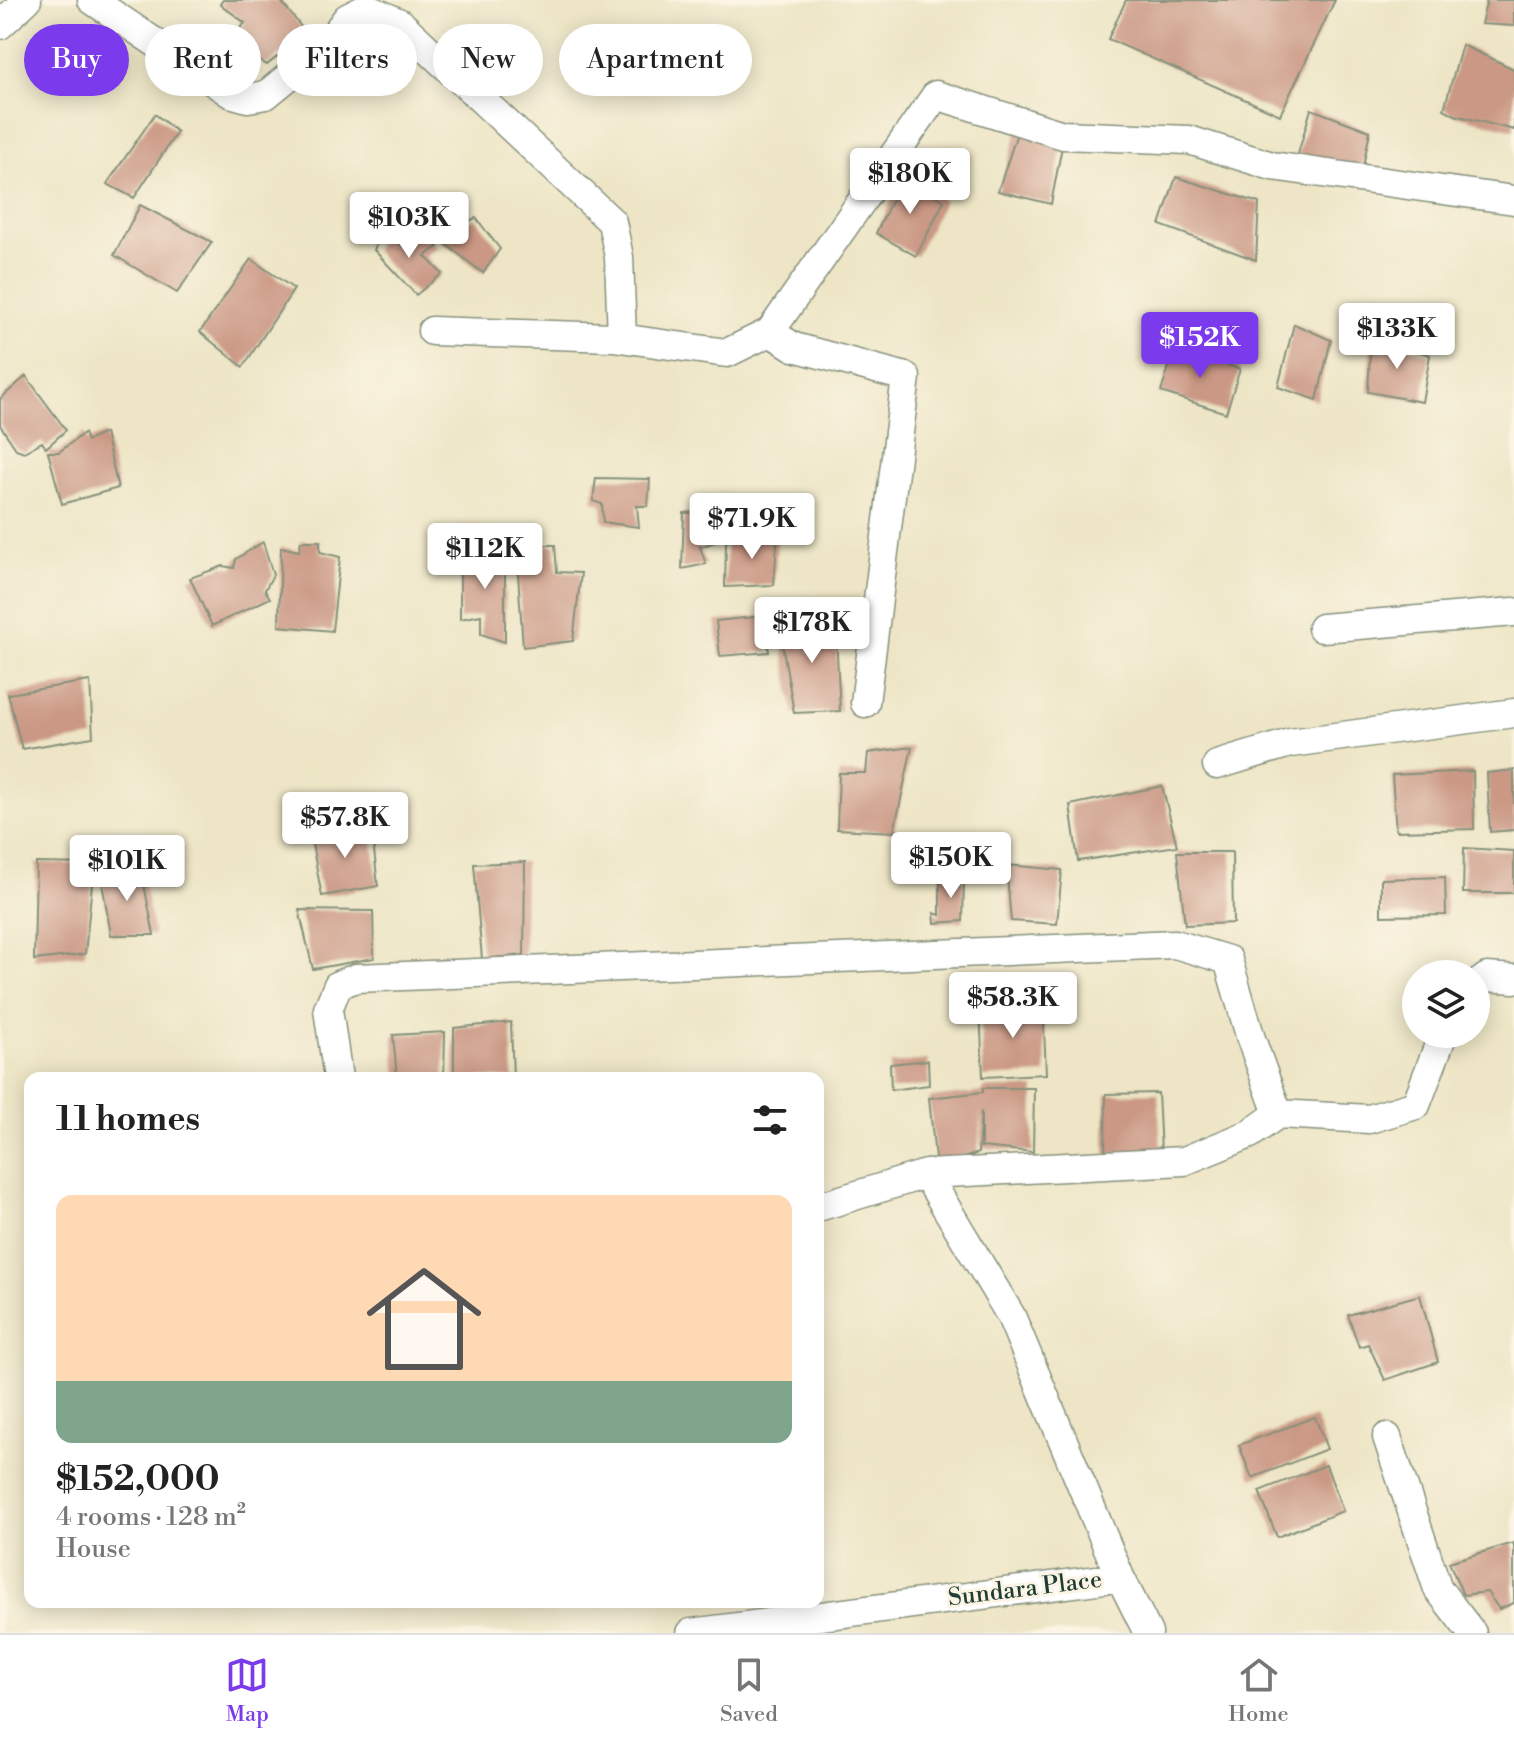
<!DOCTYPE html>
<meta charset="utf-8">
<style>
:root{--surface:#fff;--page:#f6f6f6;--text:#222;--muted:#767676;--line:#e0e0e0;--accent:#7c3aed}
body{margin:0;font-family:"Libre Bodoni",serif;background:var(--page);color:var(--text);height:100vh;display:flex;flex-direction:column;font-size:30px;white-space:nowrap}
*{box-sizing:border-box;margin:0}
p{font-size:26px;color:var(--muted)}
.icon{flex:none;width:44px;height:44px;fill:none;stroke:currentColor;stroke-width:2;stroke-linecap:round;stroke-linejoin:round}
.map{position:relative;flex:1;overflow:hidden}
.drawer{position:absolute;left:24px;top:1072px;width:800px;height:536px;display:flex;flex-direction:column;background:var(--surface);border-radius:16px;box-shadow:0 4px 20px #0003}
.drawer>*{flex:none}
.guide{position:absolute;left:24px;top:24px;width:800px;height:72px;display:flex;gap:16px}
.tools{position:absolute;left:1402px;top:960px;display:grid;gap:16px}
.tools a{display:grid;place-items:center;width:88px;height:88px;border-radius:50%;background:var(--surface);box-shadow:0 4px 20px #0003;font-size:40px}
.price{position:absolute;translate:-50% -68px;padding:0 18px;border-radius:8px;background:#fff;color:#222;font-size:26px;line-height:52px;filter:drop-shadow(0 2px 4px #0008)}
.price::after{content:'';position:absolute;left:50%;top:48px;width:24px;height:18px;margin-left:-12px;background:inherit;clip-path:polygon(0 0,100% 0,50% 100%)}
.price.active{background:var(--accent);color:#fff}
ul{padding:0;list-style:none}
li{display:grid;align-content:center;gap:16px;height:424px;padding:0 32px}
li span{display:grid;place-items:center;height:248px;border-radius:16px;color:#555}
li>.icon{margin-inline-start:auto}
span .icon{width:144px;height:144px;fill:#fffc;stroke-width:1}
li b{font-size:34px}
h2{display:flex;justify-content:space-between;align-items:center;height:96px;padding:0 32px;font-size:34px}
.pill{padding:0 28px;border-radius:36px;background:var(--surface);box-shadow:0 4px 20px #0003;font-size:28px;line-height:72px}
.pill.active{background:var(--accent);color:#fff}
.tabs{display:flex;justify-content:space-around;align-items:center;height:112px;border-top:2px solid var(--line);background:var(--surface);font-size:22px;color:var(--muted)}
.tabs a{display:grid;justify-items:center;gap:4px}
.tabs .active{color:var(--accent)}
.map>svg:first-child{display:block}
.building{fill:#ca9884}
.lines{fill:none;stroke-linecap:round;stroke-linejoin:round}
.street-casing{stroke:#86917c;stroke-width:31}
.street{stroke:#fff;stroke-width:28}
.labels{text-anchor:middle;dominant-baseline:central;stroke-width:6;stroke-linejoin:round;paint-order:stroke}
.street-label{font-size:24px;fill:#1f3d34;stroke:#fcf5e5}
</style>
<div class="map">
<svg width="1514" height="1633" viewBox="0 0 1514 1633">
<rect width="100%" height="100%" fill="#fcf5e5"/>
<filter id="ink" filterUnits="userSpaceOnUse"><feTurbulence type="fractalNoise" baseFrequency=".0125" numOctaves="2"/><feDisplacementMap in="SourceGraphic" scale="16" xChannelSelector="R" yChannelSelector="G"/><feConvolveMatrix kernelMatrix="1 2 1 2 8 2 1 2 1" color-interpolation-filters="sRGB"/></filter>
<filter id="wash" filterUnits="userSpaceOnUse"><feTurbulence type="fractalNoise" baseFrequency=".006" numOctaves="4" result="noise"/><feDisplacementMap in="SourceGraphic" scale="32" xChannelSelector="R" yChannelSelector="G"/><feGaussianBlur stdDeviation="1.8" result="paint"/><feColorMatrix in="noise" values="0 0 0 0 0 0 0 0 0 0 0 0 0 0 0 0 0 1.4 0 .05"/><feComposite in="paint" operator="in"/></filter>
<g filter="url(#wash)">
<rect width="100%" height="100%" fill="#ede5c5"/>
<g id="blocks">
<!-- building -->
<path class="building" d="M223,0h57l26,33 -39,32 -39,-23 17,-19 -25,-19z
M1126,0h209l-55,115 -172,-76z
M1487,0h27v26l-33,-2z
M1462,45l52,24v61l-59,-15 -11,-6z
M1311,109l59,22 -8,41 -66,-11z
M155,114l22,18 -43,66 -27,-14z
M1019,127l44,14 -12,63 -53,-13z
M904,175l40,26 -28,55 -40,-23z
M1176,177l83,26 -3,57 -96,-35z
M140,205l72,37 -35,51 -63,-38z
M476,218l24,31 -17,24 -49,-38z
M415,230l23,17 -13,9 17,18 -26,21 -42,-45 8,-19 19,13z
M251,259l43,30 -51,78 -43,-35z
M1294,324l37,16 -14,60 -39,-13z
M1371,336l59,19 -8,47 -54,-10z
M1175,348l65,21 -14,44 -65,-21z
M26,376l40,54 -20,18 -4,-6 -18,10 -8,-3 -16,-24v-26z
M84,433l3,8 18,-8 13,55 -56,16 -14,-52h11z
M596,478l54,1 -2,27h-11l2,21 -36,-5 -1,-18 -9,-3z
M718,511v30l-18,6 6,17 -24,5 2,-56z
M778,530l-4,55 -49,2 1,-45z
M301,541h19v11l20,5 -8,74 -53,-5 2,-79 18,4z
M263,542l10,33 -8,15 5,8 -58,28 -22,-48 33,-12 11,2 2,-9z
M487,545l18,6v91l-24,-8v-19l-21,4v-63l24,-3z
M516,545h39l2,27 24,1 -8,68 -50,6z
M763,616l6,36 -49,4 -4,-35z
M835,616l5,95 -46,2 -15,-87z
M90,681l3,56 -71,12 -14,-55z
M912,747l-18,85 -57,-3 2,-56h27l2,-20z
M1514,770v60l-24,2 -3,-59z
M1473,771l1,58 -78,2 -4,-56z
M1162,786l15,60 -99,15 -8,-56z
M371,824l7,62 -56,10 -12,-62z
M1464,848l50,3v42h-51z
M1177,852h55l1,71 -48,2z
M525,862l-1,93 -42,4 -8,-95z
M36,863l58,1 -9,90 -51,6z
M1006,865l56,5 -5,54 -46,-3z
M141,869l13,66h-43l-11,-64z
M940,873l24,6 -1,42 -28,2 -1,-10 6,2z
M1445,877l1,38 -65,1v-37z
M299,910l74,1 1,47 -61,11z
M1043,1003l3,71 -63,3 -3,-71z
M511,1022l2,56h-59v-50z
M445,1032l-1,46h-47l-4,-43z
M928,1060l1,25 -38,5 -1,-26z
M983,1088h51l-1,64 -52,-5v-36l-3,42 -42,15 -7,-70 54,-6z
M1158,1093l3,59 -56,3 1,-61z
M1420,1295l18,67 -53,18 -17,-36 -9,3 -11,-32z
M1315,1417l12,32 -75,29 -13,-33z
M1326,1465l17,46 -66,26 -18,-46z
M1514,1543v60l-15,6 -12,-17 -24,3 -14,-33z"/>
</g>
</g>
<g filter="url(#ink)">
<use href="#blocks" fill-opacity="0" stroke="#86917c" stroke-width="2"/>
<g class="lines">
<defs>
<path id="street" d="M92,0l138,93 18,5 18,-3 61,-50 20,-27 20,-10 33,15 212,199 7,35 3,81
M0,25l27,-25
M432,331l181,6 114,16 43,-21 166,-237 127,40 126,5 83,26 242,34
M770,332l24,15 112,30 -41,326
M1322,628l192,-16
M1217,765l73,-22 224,-30
M1476,985l11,-8 27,2
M338,1078l-10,-69 10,-24 18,-7 819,-34 53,16 23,79 27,75
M926,1174l85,142 109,261 28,56
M818,1207l108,-33 258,-13 66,-27 28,-20 91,5 47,-14 27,-71
M1387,1437l51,152 34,44
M691,1633l429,-56"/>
</defs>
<!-- street casing -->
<use href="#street" class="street-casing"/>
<!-- street -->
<use href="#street" class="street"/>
</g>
</g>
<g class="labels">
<!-- street labels -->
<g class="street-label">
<text transform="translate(1025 1589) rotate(-7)">Sundara Place</text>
</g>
</g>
</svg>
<div class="tools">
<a><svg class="icon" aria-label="layers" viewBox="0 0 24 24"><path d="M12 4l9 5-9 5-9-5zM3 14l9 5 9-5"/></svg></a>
</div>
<b class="price" style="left:910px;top:216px">$180K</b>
<b class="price" style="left:409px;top:260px">$103K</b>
<b class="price" style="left:1397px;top:371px">$133K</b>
<b class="price active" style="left:1200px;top:380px">$152K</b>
<b class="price" style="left:752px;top:561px">$71.9K</b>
<b class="price" style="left:485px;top:591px">$112K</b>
<b class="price" style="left:812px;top:665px">$178K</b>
<b class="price" style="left:345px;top:860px">$57.8K</b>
<b class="price" style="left:951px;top:900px">$150K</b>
<b class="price" style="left:127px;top:903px">$101K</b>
<b class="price" style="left:1013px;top:1040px">$58.3K</b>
<div class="guide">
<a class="pill active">Buy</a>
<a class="pill">Rent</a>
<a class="pill">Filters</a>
<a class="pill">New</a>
<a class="pill">Apartment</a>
</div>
<section class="drawer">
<h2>11 homes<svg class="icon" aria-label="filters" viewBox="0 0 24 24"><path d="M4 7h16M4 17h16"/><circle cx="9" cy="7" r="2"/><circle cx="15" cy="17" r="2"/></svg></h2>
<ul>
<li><span style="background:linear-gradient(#ffd9b3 75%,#7fa58c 0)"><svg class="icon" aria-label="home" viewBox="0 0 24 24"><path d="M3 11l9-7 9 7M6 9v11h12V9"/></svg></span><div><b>$152,000</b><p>4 rooms · 128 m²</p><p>House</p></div></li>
</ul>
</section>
</div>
<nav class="tabs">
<a class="active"><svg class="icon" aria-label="map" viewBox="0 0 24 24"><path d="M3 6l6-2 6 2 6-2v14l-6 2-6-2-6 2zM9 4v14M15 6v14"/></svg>Map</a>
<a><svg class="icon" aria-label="saved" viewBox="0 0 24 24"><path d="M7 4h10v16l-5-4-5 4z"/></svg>Saved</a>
<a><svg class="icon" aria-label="home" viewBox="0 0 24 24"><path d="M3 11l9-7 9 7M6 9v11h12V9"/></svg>Home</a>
</nav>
